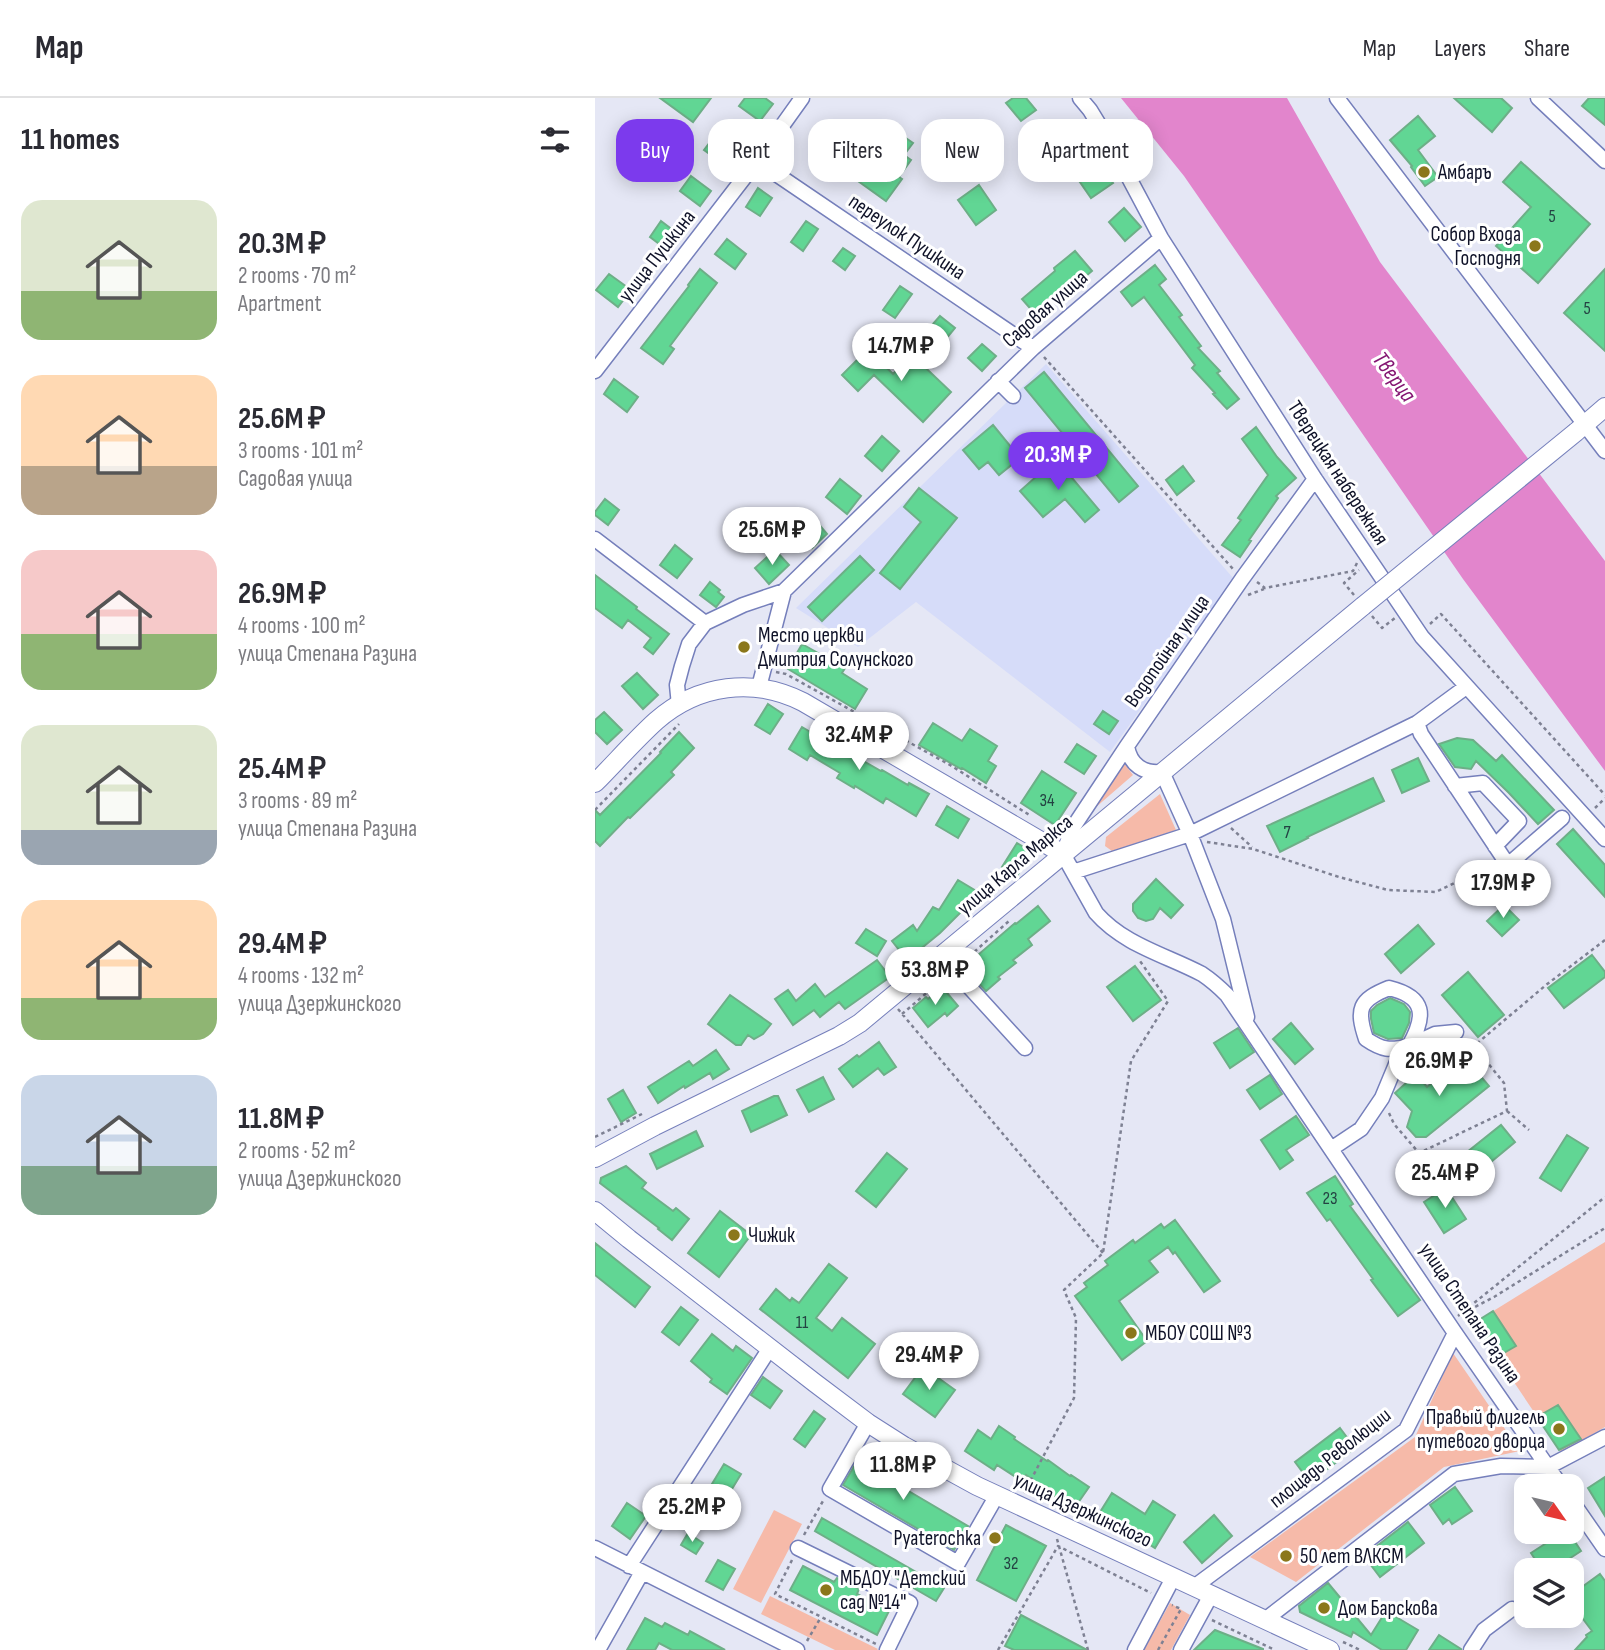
<!DOCTYPE html>
<meta charset="utf-8">
<style>
:root{--surface:#fff;--page:#f7f7f7;--text:#2b2b33;--muted:#7c7c81;--line:#e1e1e2;--accent:#7c3aed}
body{margin:0;font-family:"Sofia Sans Condensed",sans-serif;background:var(--page);color:var(--text);height:100vh;display:flex;flex-direction:column;font-size:26px;white-space:nowrap}
*{box-sizing:border-box;margin:0}
p{font-size:23px;color:var(--muted)}
.icon{flex:none;width:38px;height:38px;fill:none;stroke:currentColor;stroke-width:2;stroke-linecap:round;stroke-linejoin:round}
.map{position:relative;flex:1;overflow:hidden}
.drawer{display:flex;flex-direction:column;background:var(--surface);width:595px}
.drawer>*{flex:none}
.top-card{position:absolute;left:21px;top:21px;width:665px;height:63px;display:flex;gap:14px}
.needle{width:46px;rotate:124deg}
.tools{position:absolute;left:919px;top:1376px;display:grid;gap:14px}
.tools a{display:grid;place-items:center;width:70px;height:70px;border-radius:14px;background:var(--surface);box-shadow:0 4px 18px #0003;font-size:35px}
.price{position:absolute;translate:-50% -60px;padding:0 16px;border-radius:24px;background:#fff;color:#222;font-size:23px;line-height:46px;filter:drop-shadow(0 2px 4px #0008)}
.price::after{content:'';position:absolute;left:50%;top:42px;width:21px;height:16px;margin-left:-10px;background:inherit;clip-path:polygon(0 0,100% 0,50% 100%)}
.price.active{background:var(--accent);color:#fff}
ul{padding:0;list-style:none}
li{display:flex;align-items:center;gap:21px;height:175px;padding:0 21px}
li span{display:grid;place-items:center;flex:none;width:196px;height:140px;border-radius:21px;color:#555}
li>.icon{margin-inline-start:auto}
span .icon{width:84px;height:84px;fill:#fffc;stroke-width:1}
li b{font-size:30px}
h2{display:flex;justify-content:space-between;align-items:center;height:84px;padding:0 21px;font-size:30px}
.pill{padding:0 24px;border-radius:21px;background:var(--surface);box-shadow:0 4px 18px #0003;font-size:24px;line-height:63px}
.pill.active{background:var(--accent);color:#fff}
header{display:flex;align-items:center;gap:42px;box-sizing:border-box;height:98px;padding:0 35px;background:var(--surface);border-bottom:2px solid var(--line)}
header strong{font-size:33px}
nav{display:flex;gap:38px;margin-inline-start:auto;font-size:24px}
main{display:flex;flex:1;min-height:0}
.map>svg:first-child{display:block}
.built{fill:#d6dcf9}
.green{fill:#f6baa9}
.water{fill:#e285cc}
.building{fill:#61d694;stroke:#6daf87;stroke-width:2}
.lines{fill:none;stroke-linecap:round;stroke-linejoin:round}
.minor-casing{stroke:#757fbb;stroke-width:17}
.major-casing{stroke:#757fbb;stroke-width:20}
.path{stroke:#7e8193;stroke-width:2.5;stroke-dasharray:3.5 3.5;stroke-linecap:butt}
.minor{stroke:#fff;stroke-width:14}
.major{stroke:#fff;stroke-width:18}
.major-bridge-casing{stroke:#757fbb;stroke-width:20;stroke-linecap:butt}
.major-bridge{stroke:#fff;stroke-width:18}
.poi-dot{fill:#8b771b;stroke:#fff;stroke-width:2.5}
.labels{text-anchor:middle;dominant-baseline:central;stroke-width:6;stroke-linejoin:round;paint-order:stroke}
.number-label{font-size:18px;fill:#244343}
.poi-label{font-size:21px;fill:#0f1228;stroke:#fff;text-anchor:start}
.street-label{font-size:21px;fill:#0f1228;stroke:#fff}
.water-label{font-size:23px;font-style:italic;fill:#841572;stroke:#fff}
</style>
<header>
<strong>Map</strong>
<nav><a>Map</a><a>Layers</a><a>Share</a></nav>
</header>
<main>
<section class="drawer">
<h2>11 homes<svg class="icon" aria-label="filters" viewBox="0 0 24 24"><path d="M4 7h16M4 17h16"/><circle cx="9" cy="7" r="2"/><circle cx="15" cy="17" r="2"/></svg></h2>
<ul>
<li><span style="background:linear-gradient(#dfe7d0 65%,#8fb573 0)"><svg class="icon" aria-label="home" viewBox="0 0 24 24"><path d="M3 11l9-7 9 7M6 9v11h12V9"/></svg></span><div><b>20.3M ₽</b><p>2 rooms · 70 m²</p><p>Apartment</p></div></li>
<li><span style="background:linear-gradient(#ffd9b3 65%,#b9a48a 0)"><svg class="icon" aria-label="home" viewBox="0 0 24 24"><path d="M3 11l9-7 9 7M6 9v11h12V9"/></svg></span><div><b>25.6M ₽</b><p>3 rooms · 101 m²</p><p>Садовая улица</p></div></li>
<li><span style="background:linear-gradient(#f6c9c9 60%,#8fb573 0)"><svg class="icon" aria-label="home" viewBox="0 0 24 24"><path d="M3 11l9-7 9 7M6 9v11h12V9"/></svg></span><div><b>26.9M ₽</b><p>4 rooms · 100 m²</p><p>улица Степана Разина</p></div></li>
<li><span style="background:linear-gradient(#dfe7d0 75%,#9aa5b1 0)"><svg class="icon" aria-label="home" viewBox="0 0 24 24"><path d="M3 11l9-7 9 7M6 9v11h12V9"/></svg></span><div><b>25.4M ₽</b><p>3 rooms · 89 m²</p><p>улица Степана Разина</p></div></li>
<li><span style="background:linear-gradient(#ffd9b3 70%,#8fb573 0)"><svg class="icon" aria-label="home" viewBox="0 0 24 24"><path d="M3 11l9-7 9 7M6 9v11h12V9"/></svg></span><div><b>29.4M ₽</b><p>4 rooms · 132 m²</p><p>улица Дзержинского</p></div></li>
<li><span style="background:linear-gradient(#c9d6e8 65%,#7fa58c 0)"><svg class="icon" aria-label="home" viewBox="0 0 24 24"><path d="M3 11l9-7 9 7M6 9v11h12V9"/></svg></span><div><b>11.8M ₽</b><p>2 rooms · 52 m²</p><p>улица Дзержинского</p></div></li>
</ul>
</section>
<div class="map">
<svg width="1010" height="1552" viewBox="0 0 1010 1552">
<rect width="100%" height="100%" fill="#e5e7f5"/>
<!-- built -->
<path class="built" d="M451,266l188,215 -124,173 -194,-150 -58,45 -62,-39z"/>
<!-- green -->
<path class="green" d="M529,665l9,12 -45,39z
M565,696l16,36 -64,21 -7,-5 1,-9z
M1010,1144v185l-44,25 -87,-129z
M858,1255l67,98 -76,16 -148,115 -46,-25 165,-120z
M179,1412l28,14 -41,79 -28,-14z
M175,1498l108,53 -1,1h-42l-74,-36z
M575,1505l20,12 -19,35h-27z"/>
<!-- water -->
<path class="water" d="M526,0h166l93,164 225,299v210l-142,-192 -279,-403z"/>
<!-- building -->
<path class="building" d="M65,0h51l-18,24z
M150,0h20l8,6 -13,17 -21,-15z
M418,0h13l10,12 -15,11 -15,-18z
M859,0h47l11,10 -20,24z
M994,0h16v27l-23,-19z
M823,18l17,20 -17,14 20,27 -13,9 -14,-19 1,-1 -22,-26z
M478,31l27,39 1,-2 12,17 -22,15 -38,-55z
M124,32l20,14 -14,21 -21,-15z
M305,36l13,9 -9,12 7,5 -12,17 3,2 -16,22 -35,-25 15,-22 8,5 11,-16 6,4z
M926,64l69,62 -52,59 -42,-37 35,-39 -28,-25z
M96,78l20,15 -11,15 -20,-15z
M384,87l17,25 -20,15 -18,-25z
M163,90l14,10 -12,18 -14,-9z
M529,110l17,19 -16,14 -16,-19z
M66,123l17,13 -12,15 -16,-12z
M211,123l12,8 -15,22 -12,-9z
M132,141l19,15 -11,15 -20,-15z
M248,150l12,8 -10,14 -12,-9z
M480,153l17,20 -21,18 -2,-2 -33,28 -14,-16 33,-28 -1,-3z
M560,167l11,14 -7,6 23,30 -3,2 22,29 -3,2 22,23 -3,2 22,26 -12,10 -14,-15 2,-1 -23,-25 3,-3 -51,-68 -12,9 -11,-14z
M105,171l17,14 -47,63 4,3 -11,15 -22,-16 48,-62 -1,-1z
M1010,171v82l-41,-38z
M14,176l22,16 -13,17 -22,-17z
M305,188l12,8 -17,24 -12,-8z
M345,218l15,12 -14,17 -15,-13z
M387,246l14,12 -14,15 -14,-13z
M273,251l25,25 19,-19 39,37 -28,30 -49,-47 -16,16 -16,-16z
M449,274l94,114 -19,16 -94,-114z
M19,281l24,18 -11,15 -23,-18z
M398,327l27,33 -21,17 -11,-13 -9,7 -16,-19z
M661,329l21,30 19,21 -20,18 2,2 -29,42 2,1 -11,16 -18,-12 19,-25 -3,-2 30,-43 -26,-36z
M287,338l17,15 -17,20 -17,-15z
M461,361l43,51 -14,12 -20,-23 -22,18 -23,-26z
M588,368l11,15 -17,14 -11,-15z
M245,381l21,17 -14,18 -21,-17z
M324,390l38,30 -57,71 -20,-16 41,-51 -17,-15z
M10,401l14,11 -11,15 -13,-10v-3z
M216,417l16,19 -15,14 -17,-18z
M80,447l17,14 -15,19 -17,-13z
M180,452l14,15 -20,19 -14,-16z
M265,458l14,14 -52,51 -14,-14z
M0,477l42,32 -1,2 33,25 -16,20 -9,-7 7,-9 -23,-18 -6,8 -27,-20z
M115,484l10,8 -2,2 6,5 -8,10 -16,-12z
M207,546l43,24 -3,5 25,16 -12,20 -67,-40z
M42,575l21,22 -15,14 -21,-23z
M173,606l15,10 -13,20 -15,-9z
M508,613l15,10 -9,13 -15,-10z
M9,614l18,18 -15,14 -12,-12v-12z
M338,625l29,18 8,-12 27,17 -9,15 8,5 -10,17 -24,-15 -1,1 -42,-24z
M207,629l32,19 2,-4 14,9 -1,2 32,18 1,-1 26,15 1,-2 20,11 -13,22 -30,-18 -3,5 -28,-17 -1,2 -17,-10 3,-5 -30,-18 -3,5 -18,-11z
M84,634l15,16 -23,24 3,3 -44,43 -2,-1 -28,29 -5,-5v-31l5,5 61,-62 -1,-1z
M862,640l16,2 23,21 6,-6 52,55 -16,14 -29,-31 -33,-32 -5,8 -16,-2 -16,-23z
M482,646l19,12 -12,18 -19,-12z
M823,660l11,23 -27,12 -10,-23z
M447,673l34,22 -21,32 -34,-22z
M778,680l11,23 -77,36 1,1 -28,14 -13,-26z
M352,708l22,13 -11,19 -22,-13z
M978,731l32,36v32l-48,-53z
M422,745l15,9 -15,24 -15,-9z
M561,781l27,26 -12,13 -11,-10 -7,11 -7,2 -8,-3 -5,-7v-7z
M363,782l25,15 -10,15 -6,-4 -27,27 -33,27 -15,-19 21,-16 4,6 16,-24 6,3z
M909,807l15,15 -17,16 -15,-15z
M443,808l12,15 -22,18 4,6 -19,15 3,3 -18,14 2,2 -14,12 -22,-24 51,-44 1,1z
M823,827l16,19 -33,29 -16,-19z
M271,831l20,12 -9,15 -21,-13z
M997,857l13,17v5l-41,31 -16,-20z
M282,862l13,17 -45,32 -6,-7 -19,15 -6,-7 -21,15 -18,-26 13,-9 8,11 19,-17 10,13z
M540,868l26,34 -28,21 -26,-34z
M873,874l36,43 -26,22 -36,-42z
M347,889l16,19 -11,10 -2,-3 -17,14 -15,-19 13,-11 2,2z
M135,897l41,29 -8,10 -9,5 -6,-4 -7,10h-5l-28,-21z
M795,900l14,6 6,8 -1,11 -7,15 -14,1 -14,-6 -3,-14v-8l6,-6z
M696,925l22,26 -18,15 -22,-25z
M643,930l16,24 -24,16 -16,-25z
M284,944l17,25 -12,8 -6,-7 -25,19 -14,-18 18,-14 2,2z
M121,952l13,19 -16,10 -3,-6 -25,15 -1,-2 -26,17 -10,-16 41,-26 4,5z
M860,966l8,9 10,-6 16,19 -63,51h-10l-9,-10 5,-16 -17,-18 21,-19 11,13z
M675,977l12,19 -22,15 -13,-19z
M228,979l11,22 -25,13 -12,-22z
M28,992l13,23 -15,9 -13,-23z
M179,998h4l9,19 -36,17 -9,-21z
M701,1018l13,19 -23,15 7,10 -13,9 -19,-29z
M906,1027l14,17 -35,29 -14,-18z
M101,1033l7,15 -46,23 -7,-15z
M972,1037l21,13 -27,43 -21,-13z
M292,1055l20,16 -31,38 -20,-16z
M31,1068l20,17 -4,5 31,23 3,-3 13,11 -17,21 -14,-11 1,-1 -59,-45 1,-5z
M740,1078l18,28 -3,2 70,94 -22,16 -27,-36 2,-1 -43,-60 -3,2 -20,-28z
M851,1090l20,31 -22,14 -20,-31z
M125,1113l31,24 -32,42 -31,-24z
M580,1122l45,61 -16,11 -29,-40 -2,2 -5,-7 -19,14 9,11 -39,29 28,40 -25,19 -47,-64 12,-9 -3,-4 24,-18 -3,-4 28,-21 2,3 26,-19 3,4z
M0,1145l55,44 -15,20 -40,-32z
M234,1166l18,14 -31,40 16,13 10,-13 33,26 -27,34 -88,-69 16,-20 14,12 2,-3 7,5z
M86,1209l17,13 -19,25 -17,-13z
M898,1213l23,35 -19,11 -23,-34z
M117,1236l21,17 3,-5 16,12 -25,36 -17,-12 2,-3 -21,-18z
M328,1269l32,23 -20,27 -32,-23z
M168,1279l19,14 -12,17 -19,-13z
M963,1307l23,34 -22,11 -22,-33z
M219,1313l11,8 -20,28 -11,-8z
M404,1328l16,11 -1,2 33,22 1,-1 22,16 1,-1 18,12 -16,23 -47,-35 -4,6 -25,-16 -3,5 -29,-19 13,-21 13,9z
M745,1330l15,20 -45,34 -15,-20z
M268,1353l21,12 -6,10 90,53 -14,24 -111,-65z
M129,1366l17,10 -12,20 -17,-10z
M1010,1379v39l-17,-28z
M860,1389l17,24 -20,13 -3,-5 -6,5 -13,-19z
M517,1395l33,21 8,-13 22,14 -20,33 -38,-24 -2,4 -18,-11z
M32,1405l19,13 -16,23 -18,-13z
M619,1417l18,21 -30,27 -18,-21z
M227,1420l122,70 -8,13 -121,-70z
M813,1424l16,21 -44,34 -16,-21z
M411,1427l40,21 -30,55 -39,-21z
M970,1433h3l13,20 -29,19h-10l-11,-17z
M93,1435l15,10 -7,11 -15,-9z
M123,1462l17,9 -12,21 -17,-9z
M208,1468l31,16 3,-4 22,11 -2,5 32,17 -12,24 -87,-45z
M1005,1476l5,7v69h-30l12,-13 -1,-2 6,-4 -21,-28v-8z
M733,1485l43,52 15,-24 32,19 -12,20h-24l-29,-18 -2,5 -51,-25 -1,-6z
M426,1517l66,35h-73l-9,-4z
M50,1520l17,9 3,-4 23,12 2,-4 35,19h-53l-13,-7 -4,7h-28z
M620,1532l48,19v1h-69z
M844,1537l22,14v1h-32z"/>
<g class="lines">
<defs>
<path id="minor" d="M485,0l10,12 22,36 49,92 154,241 107,158 183,202
M742,0l268,353
M943,0l67,63
M162,63l276,187
M0,273l162,-210 45,-63
M403,283l15,15
M720,381l-73,100 -115,167 -55,83 -9,25 33,59c28,32 70,42 106,61 9,6 18,14 25,21l228,338 106,153
M0,441l110,84
M164,589l25,-96 249,-243 128,-110
M84,607l-2,-20 5,-19 7,-22 16,-21 38,-18 41,-14
M822,625l4,11 87,131 54,-47
M532,648c3,19 17,28 35,26l28,62 33,85 24,98
M860,688l28,-3 36,38 -24,25
M478,774l117,-38 227,-111 49,-36
M346,858l84,92
M794,890c37,9 37,28 20,58 -19,5 -27,4 -43,-7 -10,-30 -7,-39 23,-51z
M736,1051l30,-20 21,-31 15,-36 12,-16 26,-12 21,-2
M273,1325l-38,66 128,74 39,-68
M976,1402l34,49
M0,1450l202,102
M203,1450l112,55 -23,47
M34,1468l141,-218
M599,1489l212,-157 49,-97
M671,1521l188,-145 47,-8 47,1 57,-30
M3,1552l44,-78
M540,1552l38,-72
M586,1552l30,-55
M876,1552l13,-20 28,-21"/>
<path id="major" d="M981,334l29,-25
M0,685c20,-20 40,-43 61,-62 42,-37 98,-44 147,-19l260,152
M0,1060l60,-32 184,-90 21,-13 503,-417
M0,1113l34,28 186,144 53,40 36,23 73,40 353,164"/>
</defs>
<!-- minor casing -->
<use href="#minor" class="minor-casing"/>
<!-- major casing -->
<use href="#major" class="major-casing"/>
<!-- path -->
<path class="path" d="M449,259l189,212
M662,484l8,6 88,-17 4,-8
M653,497l16,-6
M759,497l-10,-12 15,-13
M777,518l10,12 13,-10
M835,526l11,-10 164,181
M181,574l10,2 164,91 81,51
M1000,710l10,-10
M0,712l84,-86
M636,730l21,19
M612,744l46,7 86,28 49,13 48,2 55,-27
M369,863l45,-40
M303,911l205,244
M307,916l41,-35
M871,942l8,6 72,-61 59,-45
M912,1013l22,19
M794,1015l5,11 25,29 88,-42 -3,-28 -30,-37
M0,1039l47,-23
M874,1212l25,-13 111,-69
M863,1218l147,-119
M429,1395l50,-95 2,-80 -12,-28 39,-37 28,-192 37,-60 -28,-40
M209,1437l19,-34
M462,1441l31,111
M197,1462l-17,34 101,50
M617,1522l63,30
M212,1543l14,-24
M748,1544l17,8
M403,1552l60,-104 93,47
M563,1552l23,-41 -9,-4"/>
<!-- minor -->
<use href="#minor" class="minor"/>
<!-- major -->
<use href="#major" class="major"/>
<defs>
<path id="major-bridge" d="M768,508l213,-174"/>
</defs>
<!-- major-bridge casing -->
<use href="#major-bridge" class="major-bridge-casing"/>
<!-- major-bridge -->
<use href="#major-bridge" class="major-bridge"/>
</g>
<!-- markers -->
<g class="poi-dot">
<circle cx="829" cy="74" r="7"/>
<circle cx="940" cy="148" r="7"/>
<circle cx="149" cy="549" r="7"/>
<circle cx="139" cy="1137" r="7"/>
<circle cx="536" cy="1235" r="7"/>
<circle cx="964" cy="1331" r="7"/>
<circle cx="400" cy="1440" r="7"/>
<circle cx="691" cy="1458" r="7"/>
<circle cx="231" cy="1492" r="7"/>
<circle cx="729" cy="1510" r="7"/>
</g>
<g class="labels">
<!-- number labels -->
<g class="number-label">
<text x="957" y="118">5</text>
<text x="992" y="210">5</text>
<text x="452" y="702">34</text>
<text x="692" y="734">7</text>
<text x="735" y="1100">23</text>
<text x="207" y="1224">11</text>
<text x="416" y="1465">32</text>
</g>
<!-- poi labels -->
<g class="poi-label">
<text x="843" y="74">Амбаръ</text>
<text x="926" y="136" text-anchor="end">Собор Входа<tspan x="926" dy="24">Господня</tspan></text>
<text x="163" y="537">Место церкви<tspan x="163" dy="24">Дмитрия Солунского</tspan></text>
<text x="153" y="1137">Чижик</text>
<text x="550" y="1235">МБОУ СОШ №3</text>
<text x="950" y="1319" text-anchor="end">Правый флигель<tspan x="950" dy="24">путевого дворца</tspan></text>
<text x="386" y="1440" text-anchor="end">Pyaterochka</text>
<text x="705" y="1458">50 лет ВЛКСМ</text>
<text x="245" y="1480">МБДОУ "Детский<tspan x="245" dy="24">сад №14"</tspan></text>
<text x="743" y="1510">Дом Барскова</text>
</g>
<!-- street labels -->
<g class="street-label">
<text transform="translate(312 139) rotate(34)">переулок Пушкина</text>
<text transform="translate(62 158) rotate(-52)">улица Пушкина</text>
<text transform="translate(450 211) rotate(-41)">Садовая улица</text>
<text transform="translate(743 375) rotate(57)">Тверецкая набережная</text>
<text transform="translate(572 553) rotate(-55)">Водопойная улица</text>
<text transform="translate(420 767) rotate(-40)">улица Карла Маркса</text>
<text transform="translate(875 1215) rotate(56)">улица Степана Разина</text>
<text transform="translate(735 1360) rotate(-38)">площадь Революции</text>
<text transform="translate(488 1412) rotate(25)">улица Дзержинского</text>
</g>
<!-- water labels -->
<g class="water-label">
<text transform="translate(799 279) rotate(53)">Тверца</text>
</g>
</g>
</svg>
<div class="tools">
<a><svg class="needle" viewBox="-14 -14 28 28"><path d="M0-13l5 13h-10z" fill="#e53935"/><path d="M0 13l5-13h-10z" fill="#7c7c81"/></svg></a>
<a><svg class="icon" aria-label="layers" viewBox="0 0 24 24"><path d="M12 4l9 5-9 5-9-5zM3 14l9 5 9-5"/></svg></a>
</div>
<b class="price" style="left:306px;top:285px">14.7M ₽</b>
<b class="price active" style="left:463px;top:394px">20.3M ₽</b>
<b class="price" style="left:177px;top:469px">25.6M ₽</b>
<b class="price" style="left:264px;top:674px">32.4M ₽</b>
<b class="price" style="left:908px;top:822px">17.9M ₽</b>
<b class="price" style="left:340px;top:909px">53.8M ₽</b>
<b class="price" style="left:844px;top:1000px">26.9M ₽</b>
<b class="price" style="left:850px;top:1112px">25.4M ₽</b>
<b class="price" style="left:334px;top:1294px">29.4M ₽</b>
<b class="price" style="left:308px;top:1404px">11.8M ₽</b>
<b class="price" style="left:97px;top:1446px">25.2M ₽</b>
<div class="top-card">
<a class="pill active">Buy</a>
<a class="pill">Rent</a>
<a class="pill">Filters</a>
<a class="pill">New</a>
<a class="pill">Apartment</a>
</div>
</div>
</main>
